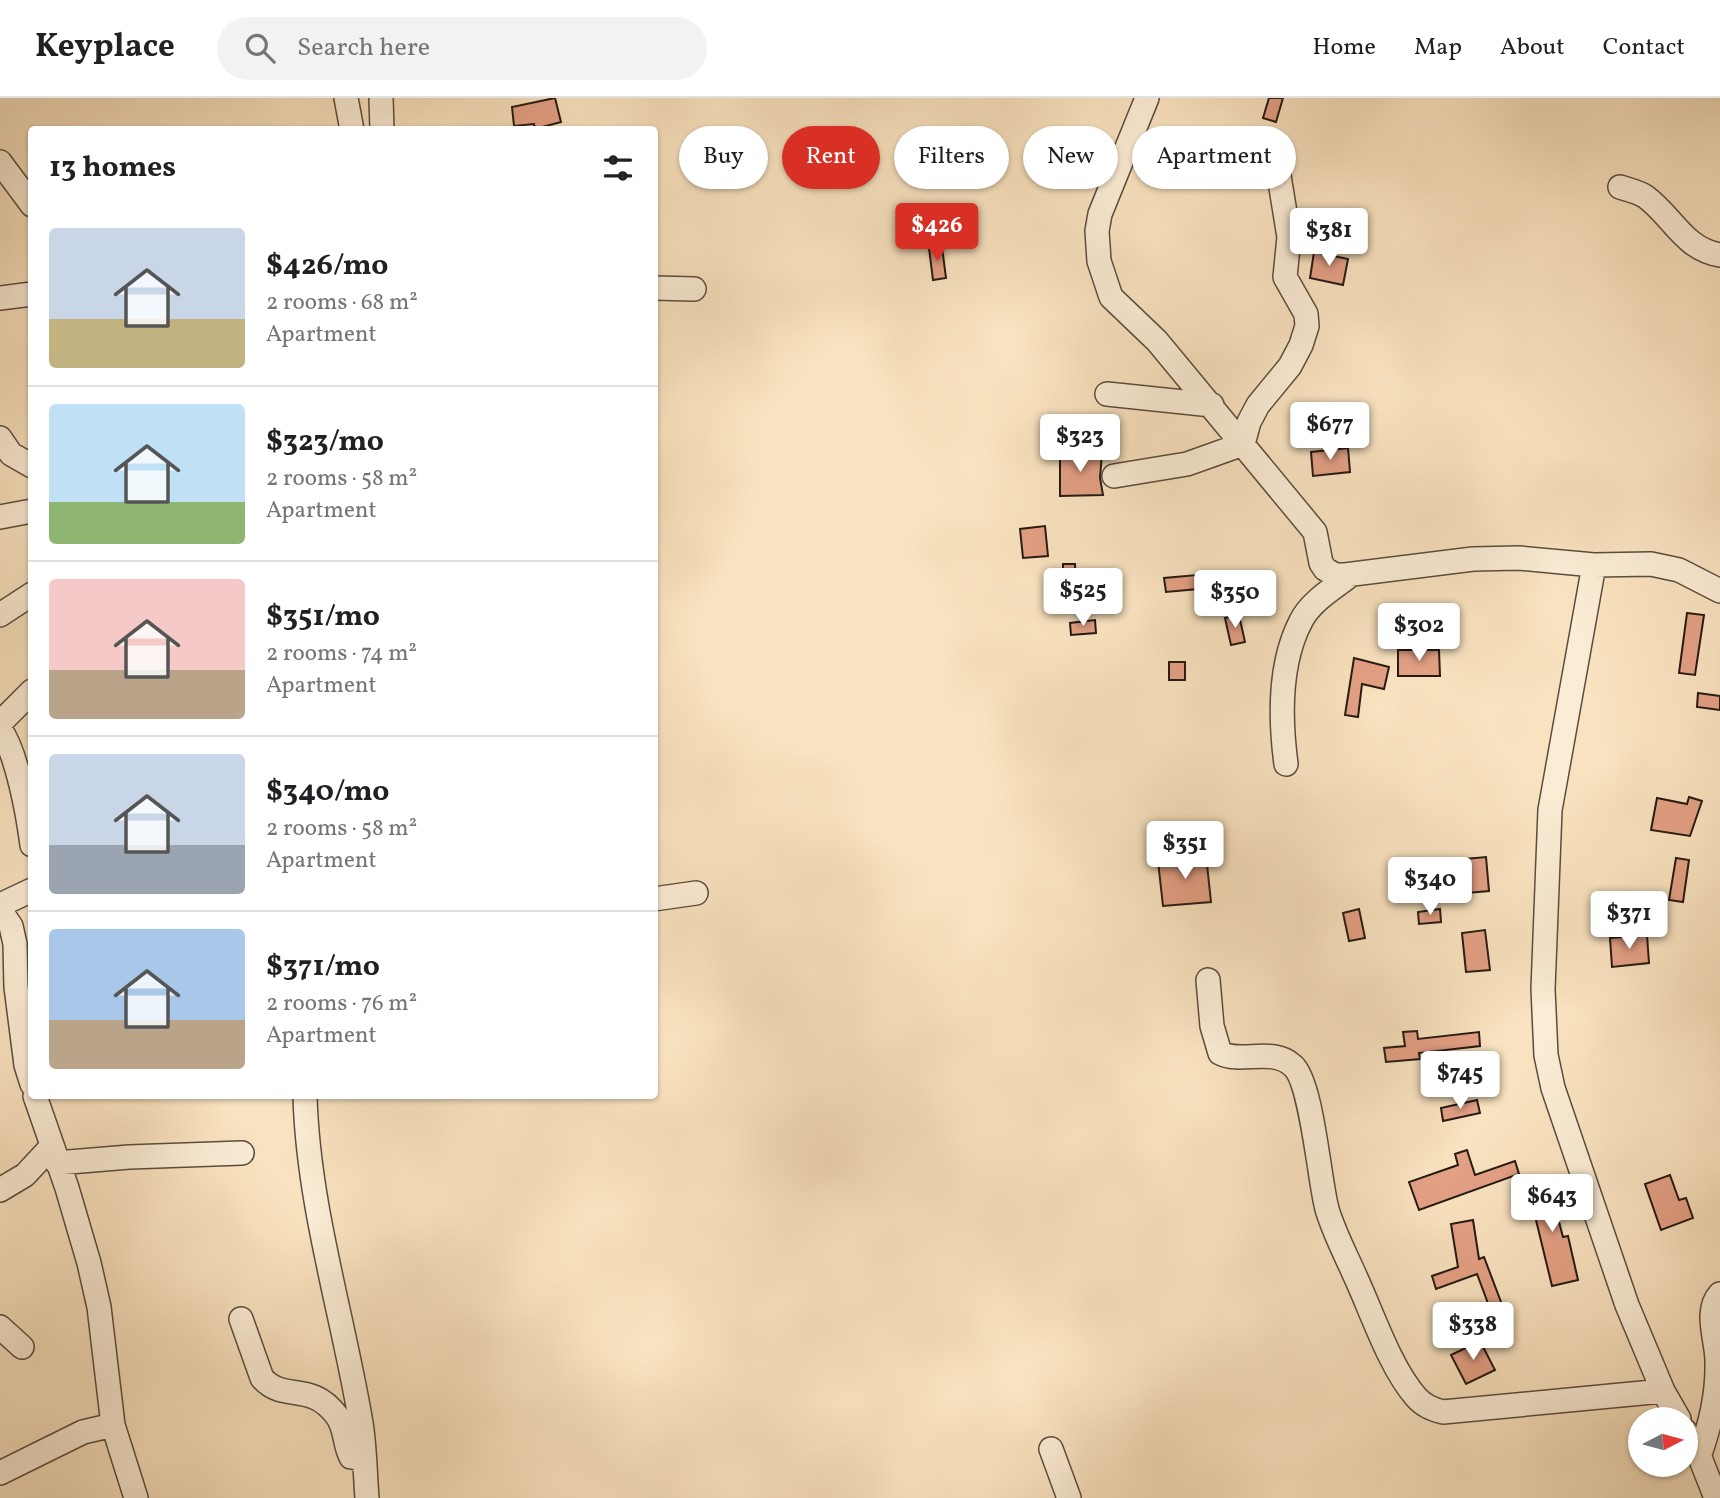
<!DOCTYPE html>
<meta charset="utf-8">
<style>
:root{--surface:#fff;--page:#f2f2f2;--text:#202124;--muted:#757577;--line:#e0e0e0;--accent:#d93025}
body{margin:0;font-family:Vollkorn,serif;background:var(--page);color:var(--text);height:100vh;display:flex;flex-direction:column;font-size:26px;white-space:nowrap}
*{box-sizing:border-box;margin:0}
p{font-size:23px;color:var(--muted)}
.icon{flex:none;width:38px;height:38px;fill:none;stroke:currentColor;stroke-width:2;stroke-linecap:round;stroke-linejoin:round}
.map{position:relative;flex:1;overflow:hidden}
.details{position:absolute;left:28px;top:28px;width:630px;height:973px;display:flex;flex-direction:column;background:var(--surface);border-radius:7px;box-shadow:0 2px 5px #0004}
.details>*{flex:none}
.top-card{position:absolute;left:679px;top:28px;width:665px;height:63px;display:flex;gap:14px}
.needle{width:46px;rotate:84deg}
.tools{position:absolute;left:1628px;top:1309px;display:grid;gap:14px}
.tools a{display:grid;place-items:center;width:70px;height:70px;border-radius:50%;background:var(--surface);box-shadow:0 2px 5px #0004;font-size:35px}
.price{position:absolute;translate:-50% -60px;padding:0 16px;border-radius:7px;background:#fff;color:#222;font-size:23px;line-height:46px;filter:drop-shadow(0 2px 4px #0008)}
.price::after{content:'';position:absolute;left:50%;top:42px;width:21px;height:16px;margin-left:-10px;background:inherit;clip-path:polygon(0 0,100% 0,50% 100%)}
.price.active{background:var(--accent);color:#fff}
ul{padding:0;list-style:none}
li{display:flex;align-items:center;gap:21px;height:175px;padding:0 21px}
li+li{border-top:2px solid var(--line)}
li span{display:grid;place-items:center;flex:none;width:196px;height:140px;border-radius:7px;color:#555}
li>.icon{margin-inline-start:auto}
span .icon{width:84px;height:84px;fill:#fffc;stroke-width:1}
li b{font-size:30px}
h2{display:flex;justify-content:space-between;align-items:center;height:84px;padding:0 21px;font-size:30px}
.pill{padding:0 24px;border-radius:32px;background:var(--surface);box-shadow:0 2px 5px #0004;font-size:24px;line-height:63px}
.pill.active{background:var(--accent);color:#fff}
header{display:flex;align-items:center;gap:42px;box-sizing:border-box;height:98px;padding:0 35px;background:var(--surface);border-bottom:2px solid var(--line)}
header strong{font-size:33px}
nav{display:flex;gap:38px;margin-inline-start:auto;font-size:24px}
.search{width:490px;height:63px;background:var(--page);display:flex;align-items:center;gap:18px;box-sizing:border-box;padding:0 24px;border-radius:38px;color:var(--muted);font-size:26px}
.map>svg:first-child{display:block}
.building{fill:#e4a085;stroke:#251b13;stroke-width:2}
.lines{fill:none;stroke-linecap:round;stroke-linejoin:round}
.minor-casing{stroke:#5a4d3e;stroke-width:26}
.minor{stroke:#fbecd5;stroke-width:23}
</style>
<header>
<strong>Keyplace</strong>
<div class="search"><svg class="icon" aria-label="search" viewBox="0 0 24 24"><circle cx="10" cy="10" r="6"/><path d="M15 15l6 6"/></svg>Search here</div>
<nav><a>Home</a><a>Map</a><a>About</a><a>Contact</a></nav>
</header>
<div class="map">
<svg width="1720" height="1400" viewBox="0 0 1720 1400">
<rect width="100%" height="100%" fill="#f9e2bf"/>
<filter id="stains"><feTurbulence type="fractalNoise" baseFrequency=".00286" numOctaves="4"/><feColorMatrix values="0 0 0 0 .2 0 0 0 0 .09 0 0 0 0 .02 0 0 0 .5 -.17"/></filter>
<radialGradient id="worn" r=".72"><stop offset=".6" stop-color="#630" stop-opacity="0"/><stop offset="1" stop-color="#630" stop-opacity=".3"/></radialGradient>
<!-- building -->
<path class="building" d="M555,0l6,24 -26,7 -1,-5 -20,2 -2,-19z
M1269,0h14l-7,24 -13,-4z
M967,49l23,1v12h-23z
M942,149l4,31 -13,2 -4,-32z
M1314,154l34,7 -5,26 -33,-7z
M1348,350l2,24 -37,4 -2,-24z
M1060,354l42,2 -2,24 3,17 -43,1z
M1045,428l3,30 -25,2 -3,-29z
M1063,466h12l1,28h-13z
M1197,477l1,14 -32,3 -2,-14z
M1687,515l17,2 -9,60 -16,-2z
M1239,517l6,27 -14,3 -6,-27z
M1095,522l1,13 -25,2 -1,-12z
M1398,552h41l1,26h-42z
M1354,560l35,9 -5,22 -22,-5 -4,33 -13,-2z
M1169,564h16v18h-16z
M1698,595l22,3v14l-23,-3z
M1689,699l13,4 -12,35 -39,-6 6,-32 30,6z
M1206,757l5,47 -48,4 -5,-45z
M1486,759l3,34 -22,2 -1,-12 -21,2 -2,-22z
M1676,760l13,2 -6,42 -14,-2z
M1359,811l6,29 -16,3 -6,-28z
M1440,811l1,13 -22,2 -1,-12z
M1485,832l5,40 -24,2 -4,-39z
M1647,837l2,28 -37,4 -2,-29z
M1417,933l1,8 61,-7 1,14 -61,7 1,6 -34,3 -2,-14 21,-2 -2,-14z
M1477,1002l3,13 -37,8 -2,-13z
M1467,1052l8,25 40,-14 4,13 -100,36 -10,-28 49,-17 -3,-11z
M1670,1077l9,25 7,-2 7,20 -32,12 -16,-46z
M1547,1079l16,60 5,-1 10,44 -26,6 -25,-103z
M1473,1122l6,39 5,-2 20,53 -12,4 -15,-40 -41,15 -4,-13 26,-9 -7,-43z
M1480,1243l15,29 -29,14 -15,-29z"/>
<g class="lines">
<defs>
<path id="minor" d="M346,0l6,32
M381,0l1,32
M1147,0l-47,116 -3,17 2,30 12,36 46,44 158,191 6,31 4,6 10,6h10l128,-16 46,-1 75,7 57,-1 28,6 41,21
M0,64l32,43
M1620,89c9,3 19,5 26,10 27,20 38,52 74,58
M654,190l40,1
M0,200l32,-4
M1107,296l105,11
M0,340l11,16 21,12
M1114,378l73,-12 56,-20 6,-22 9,-17 32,-39 11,-21 6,-19 -1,-12 -21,-37 4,-40 -15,-92
M0,419l32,-6
M1594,467l-44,245 -7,179 3,66 7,33 74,217 36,86 16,28
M0,517l32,-21
M0,625l32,-32
M0,631c17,24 28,85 32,116
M1286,666c-6,-45 -7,-101 15,-143 10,-20 33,-33 51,-47
M654,801l42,-6
M0,807l32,-15
M0,812l11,16 4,18 1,43 10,78 6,19
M1208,882l4,46 8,27c21,11 51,-6 72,12 20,15 27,115 35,144 7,24 19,46 29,69 17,37 34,89 60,119 8,9 16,12 27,15l220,-21
M35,998l32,92 22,75 10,44 14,118 23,73
M305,998c3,110 38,219 56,327 4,25 4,50 6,75
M57,1065l72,-6 113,-4
M0,1092l25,-15 26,-28
M241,1221l21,59c22,25 48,2 75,38 9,12 7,28 14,41l13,2
M0,1229l22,20
M1685,1333l16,29 15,38
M1051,1351l18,49
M1699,1359c11,-32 19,-62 18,-96 0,-21 -13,-50 3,-67
M0,1375l83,-41 30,-7"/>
</defs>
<!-- minor casing -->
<use href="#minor" class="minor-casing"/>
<!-- minor -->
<use href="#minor" class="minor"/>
</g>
<rect width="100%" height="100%" filter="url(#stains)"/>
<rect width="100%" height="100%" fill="url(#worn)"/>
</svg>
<div class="tools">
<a><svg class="needle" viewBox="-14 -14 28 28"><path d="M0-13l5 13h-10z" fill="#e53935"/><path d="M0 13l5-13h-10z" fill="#757577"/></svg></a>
</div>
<b class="price active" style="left:937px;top:165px">$426</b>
<b class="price" style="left:1329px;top:170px">$381</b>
<b class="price" style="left:1330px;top:364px">$677</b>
<b class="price" style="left:1080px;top:376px">$323</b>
<b class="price" style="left:1083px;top:530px">$525</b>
<b class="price" style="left:1235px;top:532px">$350</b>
<b class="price" style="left:1419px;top:565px">$302</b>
<b class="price" style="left:1185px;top:783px">$351</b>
<b class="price" style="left:1430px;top:819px">$340</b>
<b class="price" style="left:1629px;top:853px">$371</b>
<b class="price" style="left:1460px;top:1013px">$745</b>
<b class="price" style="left:1552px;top:1136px">$643</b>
<b class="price" style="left:1473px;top:1264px">$338</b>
<div class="top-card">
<a class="pill">Buy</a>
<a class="pill active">Rent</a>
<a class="pill">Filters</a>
<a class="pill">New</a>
<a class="pill">Apartment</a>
</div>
<section class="details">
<h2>13 homes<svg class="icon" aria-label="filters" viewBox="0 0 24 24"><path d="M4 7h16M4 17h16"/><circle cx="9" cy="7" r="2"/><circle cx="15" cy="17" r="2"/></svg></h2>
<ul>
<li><span style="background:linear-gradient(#c9d6e8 65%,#c2b280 0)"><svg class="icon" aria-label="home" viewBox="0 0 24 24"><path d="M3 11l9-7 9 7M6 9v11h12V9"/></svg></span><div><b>$426/mo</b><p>2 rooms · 68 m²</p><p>Apartment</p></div></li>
<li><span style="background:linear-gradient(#bfe0f5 70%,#8fb573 0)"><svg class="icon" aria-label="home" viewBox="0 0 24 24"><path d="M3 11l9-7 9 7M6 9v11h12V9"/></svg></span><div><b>$323/mo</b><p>2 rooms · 58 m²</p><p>Apartment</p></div></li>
<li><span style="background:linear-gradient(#f6c9c9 65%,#b9a48a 0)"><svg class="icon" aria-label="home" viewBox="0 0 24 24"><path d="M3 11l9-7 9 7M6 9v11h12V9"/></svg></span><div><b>$351/mo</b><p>2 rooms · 74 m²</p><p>Apartment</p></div></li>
<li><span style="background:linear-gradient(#c9d6e8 65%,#9aa5b1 0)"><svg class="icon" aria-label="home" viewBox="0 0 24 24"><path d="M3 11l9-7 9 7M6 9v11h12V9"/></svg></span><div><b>$340/mo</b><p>2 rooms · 58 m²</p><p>Apartment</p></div></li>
<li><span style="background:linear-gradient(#a9c7e8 65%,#b9a48a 0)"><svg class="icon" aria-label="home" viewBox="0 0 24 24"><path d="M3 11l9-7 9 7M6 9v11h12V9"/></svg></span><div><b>$371/mo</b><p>2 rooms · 76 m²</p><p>Apartment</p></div></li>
</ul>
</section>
</div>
